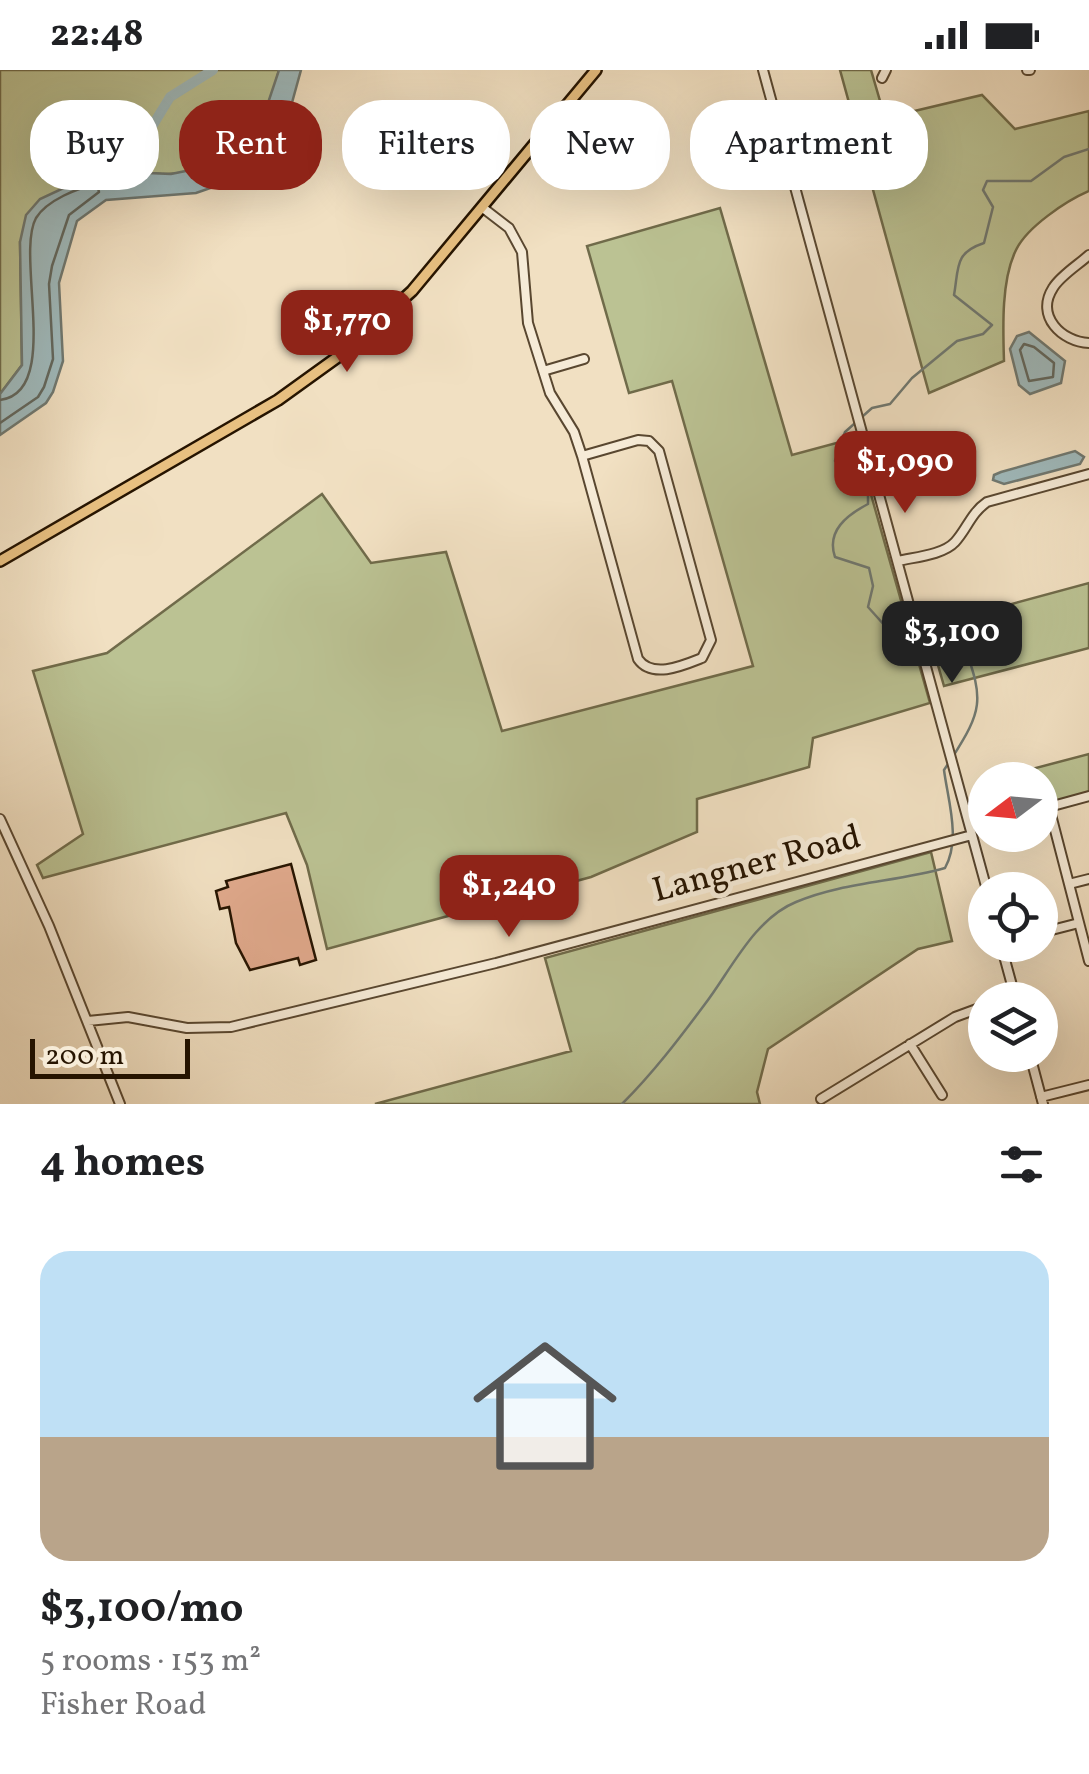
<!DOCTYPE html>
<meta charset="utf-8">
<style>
:root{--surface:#fff;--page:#f2f2f2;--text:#202124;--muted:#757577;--line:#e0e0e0;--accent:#8f2418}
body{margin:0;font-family:Vollkorn,serif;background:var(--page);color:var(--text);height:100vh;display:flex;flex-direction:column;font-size:38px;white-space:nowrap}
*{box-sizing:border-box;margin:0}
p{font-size:32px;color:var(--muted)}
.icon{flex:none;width:55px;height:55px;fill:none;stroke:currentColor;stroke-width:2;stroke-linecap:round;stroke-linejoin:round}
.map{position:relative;height:1034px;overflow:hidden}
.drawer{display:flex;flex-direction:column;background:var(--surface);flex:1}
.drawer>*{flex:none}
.top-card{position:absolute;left:30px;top:30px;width:1030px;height:90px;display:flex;gap:20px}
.needle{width:65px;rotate:254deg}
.controls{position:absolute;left:968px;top:692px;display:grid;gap:20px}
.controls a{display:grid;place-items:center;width:90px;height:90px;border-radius:50%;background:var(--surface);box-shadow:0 10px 40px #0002;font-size:50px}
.scale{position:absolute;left:30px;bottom:25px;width:160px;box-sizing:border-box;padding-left:10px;border:5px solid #261400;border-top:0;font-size:28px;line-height:35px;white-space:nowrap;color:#261400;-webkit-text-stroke:8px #f6ebd7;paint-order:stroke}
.price{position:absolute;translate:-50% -85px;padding:0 22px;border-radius:20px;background:var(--accent);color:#fff;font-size:32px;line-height:65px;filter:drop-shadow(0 2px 5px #0008)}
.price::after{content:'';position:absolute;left:50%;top:60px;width:30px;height:22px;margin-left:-15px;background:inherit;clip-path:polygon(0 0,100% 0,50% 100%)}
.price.current{background:#222;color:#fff}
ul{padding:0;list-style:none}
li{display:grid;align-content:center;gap:20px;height:530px;padding:0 40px}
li+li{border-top:2px solid var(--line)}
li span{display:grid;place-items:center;height:310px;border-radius:30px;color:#555}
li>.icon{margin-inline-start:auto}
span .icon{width:180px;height:180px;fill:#fffc;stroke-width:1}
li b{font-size:42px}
h2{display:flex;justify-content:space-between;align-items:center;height:120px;padding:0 40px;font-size:42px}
.chip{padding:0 35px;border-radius:40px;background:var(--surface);box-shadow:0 10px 40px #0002;font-size:35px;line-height:90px}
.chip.current{background:var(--accent);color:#fff}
.status{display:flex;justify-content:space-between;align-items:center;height:70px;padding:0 50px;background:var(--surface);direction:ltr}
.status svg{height:28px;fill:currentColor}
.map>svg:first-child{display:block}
.green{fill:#bbc293;stroke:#706b4a;stroke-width:2.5}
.water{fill:#9fbabd;stroke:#6f7871;stroke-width:2.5}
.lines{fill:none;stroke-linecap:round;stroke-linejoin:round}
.shore{stroke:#62675e;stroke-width:2.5}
.stream{stroke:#6f7871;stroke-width:2.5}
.river{stroke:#9fbabd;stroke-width:10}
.building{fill:#e0a98c;stroke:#261400;stroke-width:2.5}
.minor-casing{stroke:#594730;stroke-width:12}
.major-casing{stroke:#261400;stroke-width:14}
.minor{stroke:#f6ebd7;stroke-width:8}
.major{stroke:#e8c081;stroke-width:9}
.labels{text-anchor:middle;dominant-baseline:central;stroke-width:10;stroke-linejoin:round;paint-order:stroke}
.street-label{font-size:35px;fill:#261400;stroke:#f6ebd7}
</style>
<div class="status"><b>22:48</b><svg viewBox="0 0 49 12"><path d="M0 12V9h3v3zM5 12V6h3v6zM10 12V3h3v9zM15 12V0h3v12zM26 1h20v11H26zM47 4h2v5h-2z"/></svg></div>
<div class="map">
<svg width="1089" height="1034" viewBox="0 0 1089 1034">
<rect width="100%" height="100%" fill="#f1e0c2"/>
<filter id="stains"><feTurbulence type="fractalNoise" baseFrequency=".002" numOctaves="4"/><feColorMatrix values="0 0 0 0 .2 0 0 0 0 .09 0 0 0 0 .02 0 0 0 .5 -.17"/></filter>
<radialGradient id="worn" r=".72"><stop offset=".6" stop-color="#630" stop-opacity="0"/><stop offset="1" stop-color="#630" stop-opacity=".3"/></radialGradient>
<!-- green -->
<path class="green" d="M0,0h279c-16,64 -38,102 -111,104 -13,1 -35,-5 -45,0 -36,16 -70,46 -103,68l2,123 -22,29z
M840,0h31l14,48 97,-23 33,34 74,-18v80c-23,10 -62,36 -73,59 -15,30 -13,79 -12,111l-75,32z
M720,138l72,247 63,-17 75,265 -117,35 -4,29 -112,32v33l-106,45 -264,72 -20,-84 -21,-52 -243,65 -6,-13 46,-31 -50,-163 74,-18 215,-159 49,69 75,-11 56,179 251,-65 -81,-285 -43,12 -42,-147z
M1089,513v65l-145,38 -17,-59z
M1089,684v41l-49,14v-29h-50z
M931,782l21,89 -34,8 -150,100 -11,43 3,12h-385l196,-53 -26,-93z"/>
<!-- water -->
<path class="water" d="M279,0h22l-16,58 -37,47 -52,18 -90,7 -29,21 -18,62 4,78 -10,31 -7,11 -46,32v-41l22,-29 -2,-123 6,-27 14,-16 60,-28 71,3 49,-10 29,-19 11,-18z
M1029,262l36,29 -4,22 -31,11 -11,-9 -9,-36 7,-13z
M1075,381l9,6 -4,7 -76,20 -11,-4 1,-5 7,-3z"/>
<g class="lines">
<!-- shore -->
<path class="shore" d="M1024,274l10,3 20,16 -1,14 -24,4 -9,-31z
M0,330c62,-7 15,-144 36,-182 11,-18 42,-30 61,-34l2,8 -30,23 -17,51 -3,18 4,75 -9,28 -6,10 -38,26"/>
<!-- stream -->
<path class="stream" d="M952,688c30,-47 32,-58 13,-110l-38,-21 -32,10 -27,-30 5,-21 -4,-18 -34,-11c-9,-26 12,-42 33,-53v-18l-6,-15 -14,-2 -13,-8 10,-29 27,-24 18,-4 22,-26 45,-37 26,-7 9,-9 -38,-30c5,-28 0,-42 30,-52l9,-36 -10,-17 4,-9h44l33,-24 25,-8
M622,1034c31,-31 57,-65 83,-100 26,-34 49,-85 91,-102 47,-20 100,-20 149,-34 16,-29 3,-67 -1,-98l4,-6"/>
<!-- river -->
<path class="river" d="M114,109l25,-31 31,-51 43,-27"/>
</g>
<!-- building -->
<path class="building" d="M291,794l25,96 -16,5 -2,-7 -48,12 -14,-27 -7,-36 -9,2 -4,-18 12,-4 -2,-6z"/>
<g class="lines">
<defs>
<path id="minor" d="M763,0l224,820
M1027,0h3
M882,8l4,-8
M483,138l26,20 13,24 6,71 22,70 24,39 8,24
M1089,185c-11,10 -29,21 -36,33 -18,28 9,54 36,55
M543,301l41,-12
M638,370l11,1 10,10 52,189 -9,18c-20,8 -50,21 -64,1l-56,-203z
M898,491c17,-4 45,-6 57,-19 12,-13 16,-29 32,-40l102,-28
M1089,726l-40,11 40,154
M0,749l49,107 71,178
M1069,814l20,-5
M1040,863l39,-10
M1001,875l15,55
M88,951l40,-4 59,11 44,-1 265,-64 476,-128
M910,974l32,51
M1030,985l13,49
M1041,1027l48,-12
M821,1029l134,-82 30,-11"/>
<path id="major" d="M0,491l278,-161 68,-49 66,-60 184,-221"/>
</defs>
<!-- minor casing -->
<use href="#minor" class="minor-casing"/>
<!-- major casing -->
<use href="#major" class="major-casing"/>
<!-- minor -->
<use href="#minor" class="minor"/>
<!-- major -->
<use href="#major" class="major"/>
</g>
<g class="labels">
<!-- street labels -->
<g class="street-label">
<text transform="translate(757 795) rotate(-15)">Langner Road</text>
</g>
</g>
<rect width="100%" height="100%" filter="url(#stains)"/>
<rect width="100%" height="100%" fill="url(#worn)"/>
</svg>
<div class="controls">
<a><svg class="needle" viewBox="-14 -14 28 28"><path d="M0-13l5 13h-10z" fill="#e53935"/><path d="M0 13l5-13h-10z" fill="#757577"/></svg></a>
<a><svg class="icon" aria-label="locate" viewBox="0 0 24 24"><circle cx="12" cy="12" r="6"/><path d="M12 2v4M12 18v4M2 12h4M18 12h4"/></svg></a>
<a><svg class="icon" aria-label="layers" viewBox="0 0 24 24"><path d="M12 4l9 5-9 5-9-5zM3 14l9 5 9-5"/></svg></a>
</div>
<div class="scale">200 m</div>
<b class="price" style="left:347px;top:305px">$1,770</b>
<b class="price" style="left:905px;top:446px">$1,090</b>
<b class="price current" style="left:952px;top:616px">$3,100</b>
<b class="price" style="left:509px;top:870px">$1,240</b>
<div class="top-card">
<a class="chip">Buy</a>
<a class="chip current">Rent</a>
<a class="chip">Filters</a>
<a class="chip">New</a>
<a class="chip">Apartment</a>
</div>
</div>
<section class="drawer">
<h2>4 homes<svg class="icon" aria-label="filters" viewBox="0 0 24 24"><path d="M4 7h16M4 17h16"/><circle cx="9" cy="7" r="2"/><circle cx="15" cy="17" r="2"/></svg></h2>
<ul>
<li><span style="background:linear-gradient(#bfe0f5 60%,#b9a48a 0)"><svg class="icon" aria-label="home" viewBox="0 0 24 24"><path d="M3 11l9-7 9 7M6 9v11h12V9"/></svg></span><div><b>$3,100/mo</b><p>5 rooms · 153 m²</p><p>Fisher Road</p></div></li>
</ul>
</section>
